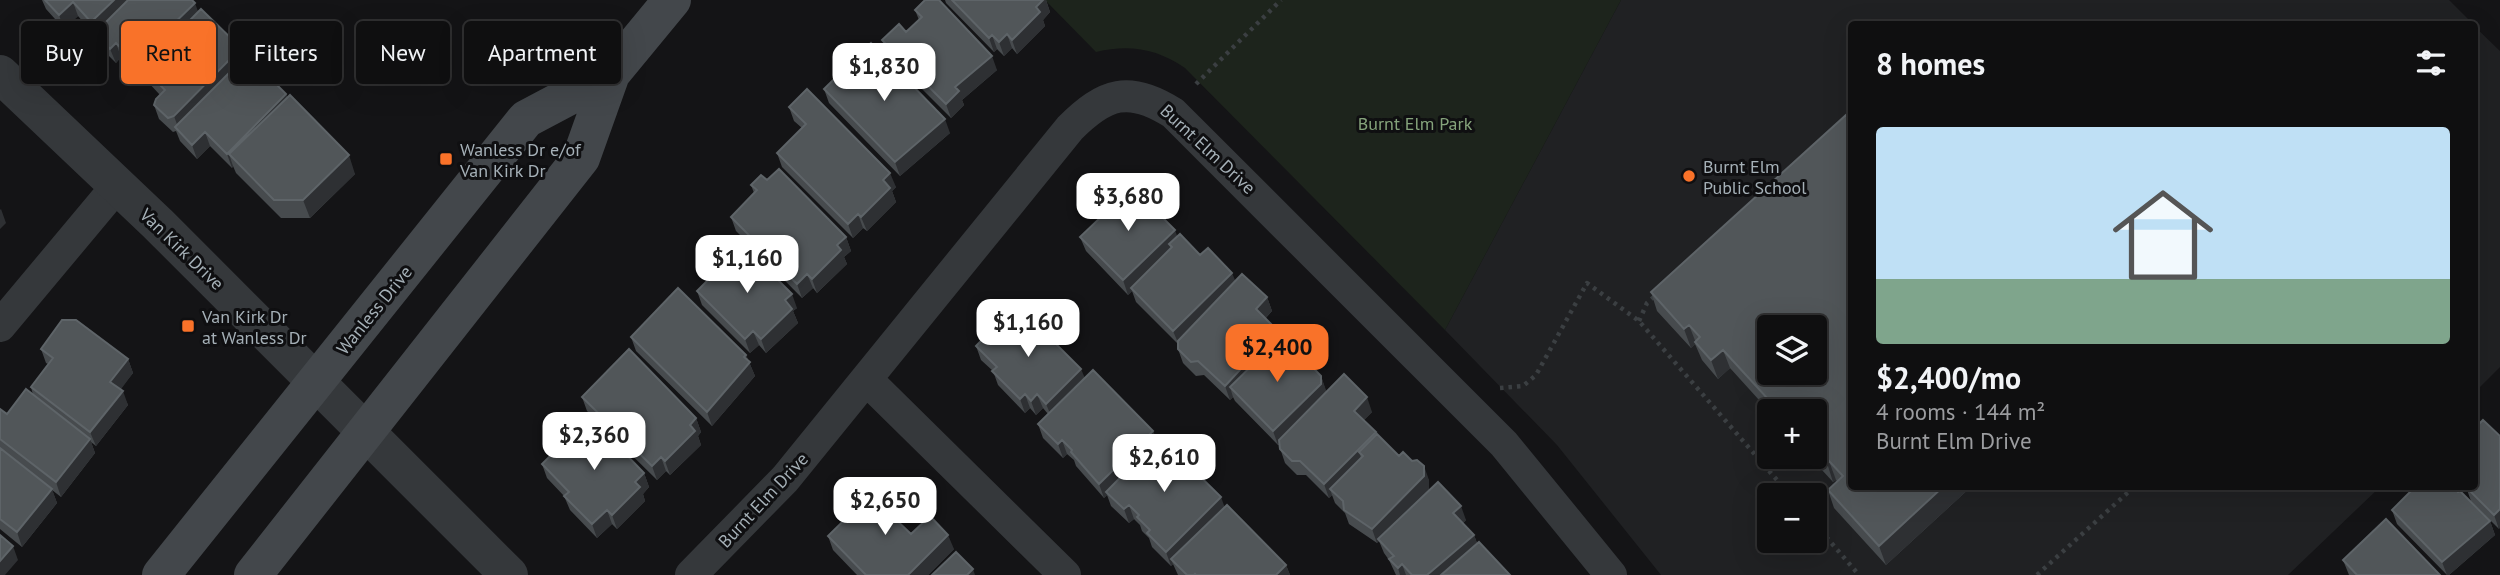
<!DOCTYPE html>
<meta charset="utf-8">
<style>
:root{--surface:#0f0f10;--page:#1d1d1e;--text:#f1f3f6;--muted:#9b9c9f;--line:#2f2f30;--accent:#f97229}
body{margin:0;font-family:"PT Sans",sans-serif;background:var(--page);color:var(--text);height:100vh;display:flex;flex-direction:column;font-size:26px;white-space:nowrap}
*{box-sizing:border-box;margin:0}
p{font-size:23px;color:var(--muted)}
.icon{flex:none;width:38px;height:38px;fill:none;stroke:currentColor;stroke-width:2;stroke-linecap:round;stroke-linejoin:round}
.map{position:relative;flex:1;overflow:hidden}
.side{position:absolute;left:1848px;top:21px;width:630px;height:469px;display:flex;flex-direction:column;background:var(--surface);border-radius:7px;box-shadow:0 7px 28px #0002,0 0 0 2px var(--line)}
.side>*{flex:none}
.top-card{position:absolute;left:21px;top:21px;width:665px;height:63px;display:flex;gap:14px}
.controls{position:absolute;left:1757px;top:315px;display:grid;gap:14px}
.controls a{display:grid;place-items:center;width:70px;height:70px;border-radius:7px;background:var(--surface);box-shadow:0 7px 28px #0002,0 0 0 2px var(--line);font-size:35px}
.price{position:absolute;translate:-50% -60px;padding:0 16px;border-radius:14px;background:#fff;color:#222;font-size:23px;line-height:46px;filter:drop-shadow(0 2px 4px #0008)}
.price::after{content:'';position:absolute;left:50%;top:42px;width:21px;height:16px;margin-left:-10px;background:inherit;clip-path:polygon(0 0,100% 0,50% 100%)}
.price.selected{background:var(--accent);color:#111}
ul{padding:0;list-style:none}
li{display:grid;align-content:center;gap:14px;height:371px;padding:0 28px}
li span{display:grid;place-items:center;height:217px;border-radius:7px;color:#555}
li>.icon{margin-inline-start:auto}
span .icon{width:126px;height:126px;fill:#fffc;stroke-width:1}
li b{font-size:30px}
h2{display:flex;justify-content:space-between;align-items:center;height:84px;padding:0 28px;font-size:30px}
.chip{padding:0 24px;border-radius:7px;background:var(--surface);box-shadow:0 7px 28px #0002,0 0 0 2px var(--line);font-size:24px;line-height:63px}
.chip.selected{background:var(--accent);color:#111}
.map>svg:first-child{display:block}
.built{fill:#202123;fill-rule:evenodd}
.green{fill:#1d241c}
.lines{fill:none;stroke-linecap:round;stroke-linejoin:round}
.path{stroke:#3b3f42;stroke-width:4.5;stroke-dasharray:3.5 5;stroke-linecap:butt}
.minor{stroke:#35383b;stroke-width:32}
.tertiary{stroke:#35383b;stroke-width:38}
.secondary{stroke:#43474b;stroke-width:38}
.wall{fill:#474b4e}
.shaded-wall{fill:#2e3033}
.building{fill:#515659;stroke:#5e6468;stroke-width:2;fill-rule:evenodd}
.poi-dot{fill:#f97229;stroke:#0f0f11;stroke-width:2.5}
.labels{text-anchor:middle;dominant-baseline:central;stroke-width:6;stroke-linejoin:round;paint-order:stroke}
.park-label{font-size:18px;fill:#85a37b;stroke:#0f0f11}
.poi-label{font-size:18px;fill:#a5b0b7;stroke:#0f0f11;text-anchor:start}
.street-label{font-size:18px;fill:#a5b0b7;stroke:#0f0f11}
</style>
<div class="map">
<svg width="2500" height="575" viewBox="0 0 2500 575">
<rect width="100%" height="100%" fill="#141416"/>
<!-- built -->
<path class="built" d="M1621,0h828l24,24h-621v462l528,1 -92,88h-627l-104,-130 -112,-115zM1769,327h46v46h-46zM1769,411h46v46h-46zM1769,495h46v46h-46z
M2474,26l26,25v316l-25,25z"/>
<!-- green -->
<path class="green" d="M1045,0h576l-176,330 -260,-262c-28,-19 -55,-24 -89,-16z"/>
<g class="lines">
<!-- path -->
<path class="path" d="M1196,84l85,-84
M1844,121l8,-6
M1639,321l8,-18 8,-7
M1500,388l23,-2 13,-11 51,-92 52,38 151,174
M1815,524l44,51
M2037,575l98,-89"/>
<!-- minor -->
<path class="minor" d="M0,326l117,-140
M867,380l198,195
M691,575l94,-96 285,-351c35,-35 59,-43 103,-15l331,331 107,131"/>
<!-- tertiary -->
<path class="tertiary" d="M0,74l158,150 351,351"/>
<!-- secondary -->
<path class="secondary" d="M161,575l365,-456 85,-45
M253,575l328,-417 30,-84 61,-74"/>
</g>
<!-- wall -->
<path class="wall" d="M42,0h150l6,12 43,36 3,9 42,37 1,3 68,77 -45,44h-29l-45,-45 -3,-7 -1,2 -22,-22 -13,13 -17,-18 -4,-10 -3,1 -14,-13 -5,-14 6,-10 -12,-13 -1,-3 -2,2 -24,-24 -5,6 -16,-16 -5,-12 -17,-19 -14,13 -18,-20z
M945,0h101l4,12 -7,8 2,6 -28,28 -5,-6 -8,8 -7,-7 -3,3 -48,-49z
M915,10l82,60 -35,30 2,5 -13,13 -64,-64 -5,-14 24,-8 13,-12z
M824,89l126,44 -50,43 -71,-73z
M789,107l107,80 -4,4 4,11 -29,29 -4,-3 -10,10 -71,-71 -5,-14 25,-25 -8,-7z
M1846,115l6,371h120l-86,79 -52,-57 -6,-18 9,-9 -1,-1 -3,2 -23,-25h5v-46h-46l-39,-43 -12,11 -16,-19 -7,-16 -4,4 -34,-37 -6,-19z
M767,180l79,57 5,14 -7,6 3,7 -30,29 -4,-5 -11,10 -66,-67 -5,-14 23,-24 -3,-8z
M1120,195l57,42 23,18 35,26 32,16 5,14 -7,8 15,19 41,38 5,16 46,20 -8,8 12,12 1,3 22,21 30,24v10l37,30 -3,3 11,12 3,8 33,32h-114l-7,-15 -5,-7 -5,-12 -2,2 -28,-19 -4,-11 -10,-10 -3,-8 -3,3 -23,-23h-9l-12,-12 -6,-18h-1l-43,-44 -2,-4 -3,3 -26,-25 -8,1 -13,-13 -5,-14v-5l-42,-42 -4,-11 -4,4 -42,-44 -6,-14 41,-39z
M697,291l100,17 -4,3 5,12 -32,30 -7,-8 -9,8 -48,-48z
M1009,324l76,54 68,53 4,10 67,66 62,58 4,10h-112l-5,-11 -2,2 -19,-19 -3,-9 -7,-7 -2,-6 -6,-6 -5,4 -18,-17 -4,-11 -3,3 -28,-32 -2,-6 -7,-6 -4,4 -20,-20 -5,-14 10,-10 -5,-6 -7,7 -6,-7 -5,5 -27,-28 -5,-14 -12,-11 -5,-14z
M631,337l115,18 9,21 -43,50 -76,-75z
M41,349l87,10 5,14 -13,16 8,16 -32,41 -5,-4 4,11 -34,44 -9,-7 5,13 -35,44 -22,-18v-120l7,5 26,-19 -2,-8 17,-23 -2,-1z
M582,397l114,21 5,14 -3,4 3,9 -31,30 -4,-4 -9,9 -70,-69z
M2474,429l25,100 -28,-28 -5,-14 8,-1z
M542,464l102,9 5,14 -6,7 2,7 -28,28 -5,-5 -15,14 -27,-28 -6,-14 -17,-18z
M2458,492l32,29 5,14 -46,40h-2l-50,-51 -5,-14z
M908,515l-8,9 11,10 43,15 -26,26h-71l-24,-25 -5,-14z
M2343,560l97,15h-91z"/>
<!-- shaded-wall -->
<path class="shaded-wall" d="M114,0h20l-39,34 -4,-12z
M1043,0h3l4,12 -7,8 2,6 -28,28 -5,-14 24,-33z
M73,2l5,14 -14,13 -5,-14z
M195,3l5,14 -57,51 4,11 -2,2 -6,-14 24,-33z
M1007,34l5,14 -8,8 -5,-14z
M992,35l5,14 -3,3 -5,-14z
M116,43l5,14 -5,6 -6,-14z
M241,48l5,15 -67,67 -5,-14z
M992,56l5,14 -35,30 2,5 -13,13 -5,-14 9,-17z
M286,94l5,14 -62,46 4,12 -1,2 -5,-14z
M945,119l5,14 -50,43 -5,-14z
M205,132l5,14 -13,13 -5,-14z
M349,155l6,19 -45,44 -7,-18z
M890,173l6,14 -4,4 4,11 -29,29 -6,-14 22,-37z
M1,209l5,14 -6,6v-19z
M858,214l5,14 -10,10 -5,-14z
M1175,230l5,14 -8,3 -3,-3 3,8 -41,36 1,3 -4,4 -5,-15z
M846,237l5,14 -7,6 3,7 -30,29 -5,-14 25,-34z
M1232,273l6,14 -59,58 -6,-14z
M807,274l6,14 -11,10 -5,-14z
M792,294l5,14 -4,3 5,12 -32,30 -5,-14 24,-39z
M1267,297l5,14 -11,12 -5,-14z
M1689,325l7,18 -5,5 -7,-19z
M1277,330l5,14 -52,43 3,10 -3,3 -5,-14z
M753,331l6,14 -9,8 -5,-14z
M1723,350l7,18 -12,11 -7,-19z
M746,355l9,21 -43,50 -5,-14z
M128,359l5,14 -17,23 -6,-14z
M1081,369l6,14 -35,35 -6,-14z
M1321,376l5,14v8l-48,47 -5,-14z
M123,391l5,14 -32,41 -6,-14z
M1025,394l5,14 -5,5 -5,-14z
M1037,394l6,14 -7,7 -5,-14z
M1367,397l5,15 -13,13 -5,-14z
M696,418l5,14 -3,4 3,9 -31,30 -5,-14 25,-36z
M1153,431l6,14 -53,47 1,3 -3,3 -5,-14z
M1376,432l5,15 -18,9 -4,-4 4,12 -33,25 2,6 -3,3 -5,-14z
M90,439l5,14 -34,44 -5,-15z
M1062,440l5,14 -4,4 -5,-14z
M661,457l5,14 -9,9 -5,-14z
M1829,461l7,19 -3,2 -6,-19z
M1424,466l5,14v10l-52,53 -5,-14z
M644,473l5,14 -6,7 2,7 -28,28 -5,-14 23,-33z
M1944,486h28l-86,79 -7,-19z
M52,489l5,14 -35,44 -5,-15z
M1221,497l5,14 -55,48 2,5 -2,2 -5,-14z
M903,501l5,14 -13,13 -5,-14z
M1129,505l5,14 -5,4 -5,-14z
M1461,506l5,14 -8,7 -5,-14z
M2500,509v19l-1,1 -5,-14z
M607,510l5,14 -15,14 -5,-14z
M2490,521l5,14 -46,40h-2l-5,-13z
M948,535l6,14 -26,26h-20z
M1474,535l5,14 -30,26h-22z
M13,546l5,14 -13,15h-5v-14z
M1402,564l4,11h-6l-2,-7z
M1286,565l4,10h-14z
M973,569l2,6h-8z"/>
<!-- building -->
<path class="building" d="M45,0h69l-23,22 -18,-20 -14,13z
M128,0h64l3,3 -32,31 5,4 -29,29 -23,-24 -6,6 -15,-16z
M925,0h14l53,56 -37,31 4,4 -13,13 -64,-64 17,-16 7,8 16,-15 -7,-7z
M952,0h91l-7,7 4,5 -28,28 -5,-6 -8,8 -7,-7 -3,3z
M201,9l40,39 -67,68 -6,2 -14,-13 2,-6 9,-9 -22,-22z
M871,43l74,76 -50,43 -71,-73z
M247,55l39,39 -59,60 -22,-22 -13,13 -17,-18z
M807,89l83,84 -7,7 7,8 -29,29 -3,-3 -10,10 -71,-71 29,-29 -17,-17z
M290,95l59,60 -46,45h-29l-45,-46z
M1846,115l6,7v364h92l-65,60 -51,-56 15,-14 -14,-15 -2,2 -12,-13v-39h-36l-56,-61 -12,10 -16,-18 5,-5 -11,-12 -5,4 -33,-37zM1769,327h46v46h-46z
M779,169l67,68 -9,8 4,5 -29,29 -5,-5 -10,10 -66,-67 26,-27 -6,-5 10,-10 6,5z
M1126,189h8l41,41 -52,50 -43,-43 42,-40 -2,-2z
M1180,234l20,21 8,-7 24,25 -59,58 -42,-43 41,-41 -3,-3z
M743,245l49,49 -7,6 7,9 -31,30 -8,-8 -8,8 -48,-48z
M1242,274l25,23 -11,12 21,21 -52,56 -27,-25 -7,1 -13,-13v-8z
M678,288l68,67 -2,2 6,5 -43,50 -76,-75z
M1022,310l59,59 -35,35 -9,-10 -6,7 -6,-7 -5,5 -28,-28 5,-4 -21,-21 27,-28 6,6z
M62,320h14l52,39 -18,23 13,9 -33,41 -59,-45 22,-29 -12,-9z
M1282,336l39,40v8l-48,47 -43,-44z
M629,349l67,69 -6,7 5,6 -30,30 -4,-4 -9,9 -70,-69z
M1093,370l60,61 -54,53 -28,-32 1,-2 -10,-10 -4,4 -20,-20z
M1344,374l23,23 -13,14 22,21 -52,52 -24,-23h-8l-12,-12 -1,-9z
M26,389l64,50 -34,43 -56,-43v-30l7,5z
M590,417l54,56 -9,9 5,5 -28,28 -5,-5 -15,14 -28,-28 5,-4 -27,-28z
M2483,420l17,16v73l-6,6 -28,-28 8,-1v-8l3,-2 -3,-3v-44z
M1377,434l22,22 4,-4 9,9 5,-1 7,6v10l-52,53 -28,-19 -1,-9 -13,-12 33,-33 -4,-4z
M1160,437l61,60 -55,55 -19,-19 3,-3 -13,-13 2,-2 -10,-10 -5,4 -18,-17z
M0,448l52,41 -35,43 -17,-13z
M1438,482l23,24 -8,7 21,22 -47,40h-15l-10,-11 -4,4 -9,-9 5,-3 -16,-17z
M879,486l6,6 5,-5 13,14 -13,13 21,20 19,-18 18,19 -40,40h-42l-38,-39z
M2416,486h36l6,6 2,-1 30,30 -48,41 -50,-52z
M1227,505l59,60 -10,10h-80l-1,-1 -1,1h-7l-16,-16z
M2386,519l54,56h-83l-14,-15z
M0,535l13,11 -13,15z
M1479,542l31,33h-69z
M956,552l17,17 -6,6h-35z"/>
<!-- markers -->
<g class="poi-dot">
<rect x="439" y="152" width="14" height="14" rx="3.5"/>
<circle cx="1689" cy="176" r="7"/>
<rect x="181" y="319" width="14" height="14" rx="3.5"/>
</g>
<g class="labels">
<!-- park labels -->
<g class="park-label">
<text x="1415" y="123">Burnt Elm Park</text>
</g>
<!-- poi labels -->
<g class="poi-label">
<text x="460" y="149">Wanless Dr e/of<tspan x="460" dy="21">Van Kirk Dr</tspan></text>
<text x="1703" y="166">Burnt Elm<tspan x="1703" dy="21">Public School</tspan></text>
<text x="202" y="316">Van Kirk Dr<tspan x="202" dy="21">at Wanless Dr</tspan></text>
</g>
<!-- street labels -->
<g class="street-label">
<text transform="translate(1208 149) rotate(43)">Burnt Elm Drive</text>
<text transform="translate(182 249) rotate(44)">Van Kirk Drive</text>
<text transform="translate(374 310) rotate(-51)">Wanless Drive</text>
<text transform="translate(763 500) rotate(-47)">Burnt Elm Drive</text>
</g>
</g>
</svg>
<div class="controls">
<a><svg class="icon" aria-label="layers" viewBox="0 0 24 24"><path d="M12 4l9 5-9 5-9-5zM3 14l9 5 9-5"/></svg></a>
<a>+</a>
<a>−</a>
</div>
<b class="price" style="left:884px;top:103px">$1,830</b>
<b class="price" style="left:1128px;top:233px">$3,680</b>
<b class="price" style="left:747px;top:295px">$1,160</b>
<b class="price" style="left:1028px;top:359px">$1,160</b>
<b class="price selected" style="left:1277px;top:384px">$2,400</b>
<b class="price" style="left:594px;top:472px">$2,360</b>
<b class="price" style="left:1164px;top:494px">$2,610</b>
<b class="price" style="left:885px;top:537px">$2,650</b>
<div class="top-card">
<a class="chip">Buy</a>
<a class="chip selected">Rent</a>
<a class="chip">Filters</a>
<a class="chip">New</a>
<a class="chip">Apartment</a>
</div>
<section class="side">
<h2>8 homes<svg class="icon" aria-label="filters" viewBox="0 0 24 24"><path d="M4 7h16M4 17h16"/><circle cx="9" cy="7" r="2"/><circle cx="15" cy="17" r="2"/></svg></h2>
<ul>
<li><span style="background:linear-gradient(#bfe0f5 70%,#7fa58c 0)"><svg class="icon" aria-label="home" viewBox="0 0 24 24"><path d="M3 11l9-7 9 7M6 9v11h12V9"/></svg></span><div><b>$2,400/mo</b><p>4 rooms · 144 m²</p><p>Burnt Elm Drive</p></div></li>
</ul>
</section>
</div>
